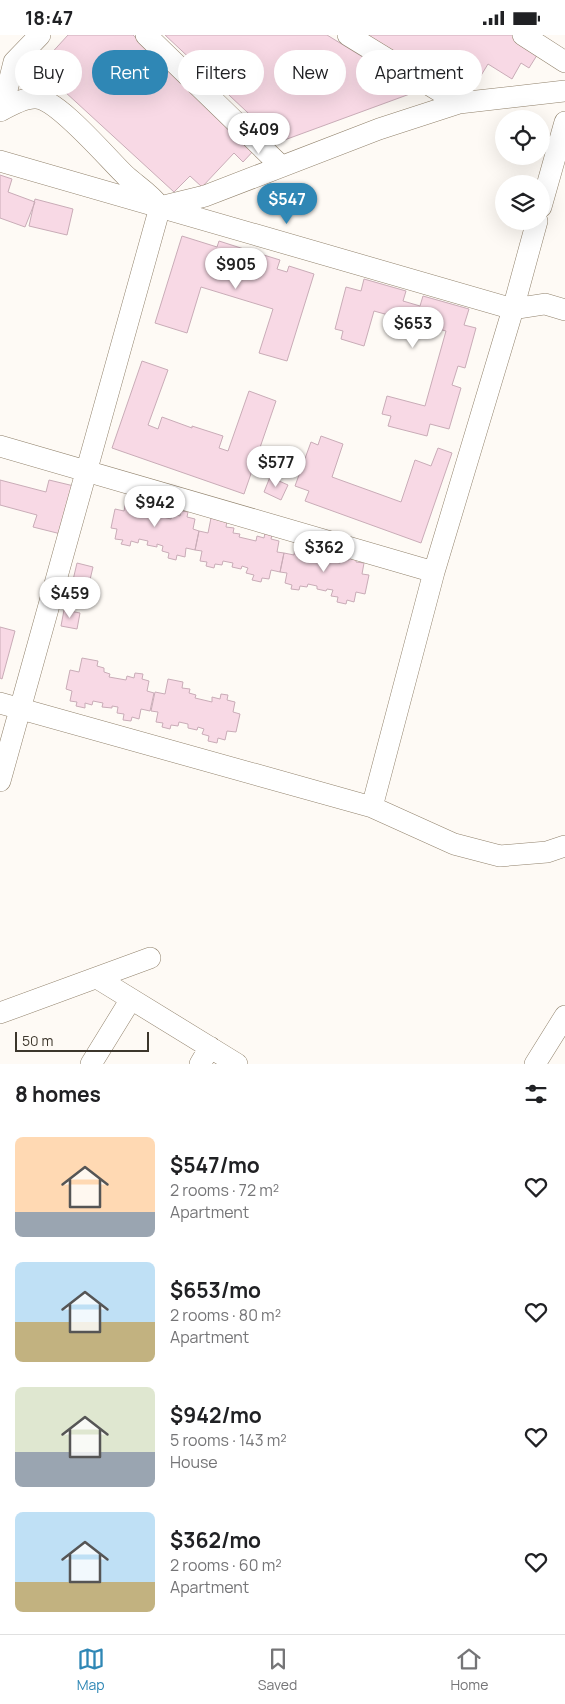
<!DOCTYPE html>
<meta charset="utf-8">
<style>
:root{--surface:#fff;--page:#f2f2f2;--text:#202124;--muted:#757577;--line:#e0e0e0;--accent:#2f87b5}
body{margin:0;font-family:Manrope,sans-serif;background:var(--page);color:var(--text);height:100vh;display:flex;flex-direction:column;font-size:19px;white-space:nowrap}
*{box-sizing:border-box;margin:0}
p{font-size:16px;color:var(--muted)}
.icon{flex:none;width:28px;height:28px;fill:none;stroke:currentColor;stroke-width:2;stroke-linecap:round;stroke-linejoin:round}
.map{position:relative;height:1029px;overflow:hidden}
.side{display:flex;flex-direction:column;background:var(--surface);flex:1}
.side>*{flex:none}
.top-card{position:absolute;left:15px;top:15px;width:535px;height:45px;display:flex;gap:10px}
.tools{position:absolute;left:495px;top:75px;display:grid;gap:10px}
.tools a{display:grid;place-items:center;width:55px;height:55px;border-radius:50%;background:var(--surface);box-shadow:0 5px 20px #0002;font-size:25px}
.scale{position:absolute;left:15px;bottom:12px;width:134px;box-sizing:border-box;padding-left:5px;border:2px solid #3c362c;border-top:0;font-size:14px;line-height:18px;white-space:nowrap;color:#3c362c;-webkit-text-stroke:4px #fefaf5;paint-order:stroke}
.price{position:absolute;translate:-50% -42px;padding:0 11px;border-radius:18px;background:#fff;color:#222;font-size:16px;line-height:32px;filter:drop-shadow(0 1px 2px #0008)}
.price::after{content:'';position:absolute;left:50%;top:30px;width:15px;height:11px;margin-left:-8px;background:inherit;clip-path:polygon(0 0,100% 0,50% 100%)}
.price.on{background:var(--accent);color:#fff}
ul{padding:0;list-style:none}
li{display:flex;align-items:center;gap:15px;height:125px;padding:0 15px}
li span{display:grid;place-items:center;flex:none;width:140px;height:100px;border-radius:8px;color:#555}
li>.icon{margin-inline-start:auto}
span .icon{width:60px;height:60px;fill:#fffc;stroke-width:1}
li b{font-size:21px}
h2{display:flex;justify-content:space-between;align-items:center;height:60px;padding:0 15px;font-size:21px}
.chip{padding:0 18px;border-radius:22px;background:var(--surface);box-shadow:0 5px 20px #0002;font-size:18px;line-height:45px}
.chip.on{background:var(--accent);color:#fff}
.status{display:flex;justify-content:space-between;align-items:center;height:35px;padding:0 25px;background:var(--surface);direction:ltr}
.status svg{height:14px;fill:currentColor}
.menu{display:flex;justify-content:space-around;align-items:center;height:70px;border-top:1px solid var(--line);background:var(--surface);font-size:14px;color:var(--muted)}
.menu a{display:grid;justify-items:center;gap:2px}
.menu .on{color:var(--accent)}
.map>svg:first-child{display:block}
.building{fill:#f8d9e5;stroke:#c9acb7}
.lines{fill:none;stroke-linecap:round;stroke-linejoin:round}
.street-casing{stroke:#91826c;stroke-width:22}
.street{stroke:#fff;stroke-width:21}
</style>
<div class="status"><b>18:47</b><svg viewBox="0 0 49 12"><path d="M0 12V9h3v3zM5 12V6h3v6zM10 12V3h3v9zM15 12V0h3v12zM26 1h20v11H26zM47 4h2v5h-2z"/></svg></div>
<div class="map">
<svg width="565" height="1029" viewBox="0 0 565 1029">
<rect width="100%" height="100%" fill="#fefaf5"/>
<!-- building -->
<path class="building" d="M68,0h65l123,113 -13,14 -9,-9 -32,34 -12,-11 -16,16 -122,-112 9,-10 -14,-12z
M165,0h162l91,56 -139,51z
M363,0h149l27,17 -10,16 -8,-5 -9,16 -24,-15 -14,23 -21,-14 -8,13z
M0,140l12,4 -4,13 27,10 -10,25 -25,-9z
M35,164l38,10 -6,26 -38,-9z
M182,201l35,11 2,-6 25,8 -3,12 9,3 4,-12 26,8 -3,9 10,3 2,-6 25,8 -27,87 -28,-8 14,-44 -72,-22 -14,46 -32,-10z
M364,244l42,12 -3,10 17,5 3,-10 46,13 -5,16 12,3 -11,40 -7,-2 -6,19 9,3 -12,41 -19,-5 -3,12 -39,-10 3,-10 -9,-2 5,-18 38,10 21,-75 -72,-20 -10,35 -23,-7 2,-8 -8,-2 11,-42 15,4z
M142,326l26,9 -20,55 10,4 4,-12 30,11v-2l31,10 -4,12 9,3 21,-60 27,10 -32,93 -132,-46z
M321,401l22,8 -11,33 69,25 14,-42 16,6 7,-18 14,5 -31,90 -116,-42 4,-10 -14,-5 16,-44 7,3z
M270,442l18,8 -7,15 -17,-8z
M0,445l46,12 3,-12 25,6 -13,48 -28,-7 4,-12 -37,-10z
M127,461l16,3 -1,6 8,1 -1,4 6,2v3l16,4 1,-5 8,2 1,-5 7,1 -1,5 8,2 -2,10 6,2 -4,19 -9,-2 -1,9 -8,-2 -1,5 -8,-2 1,-5 -7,-2 1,-5 -6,-2v3l-10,-2 1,-4 -9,-2 -1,4 -7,-2 -1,5 -9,-2 2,-4 -8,-1 2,-10 -6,-1 4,-19 9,2z
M211,483l16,3 -1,6 8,1 -1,5 7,1 -1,3 17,4 1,-5 7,2 1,-5 7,2 -1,4 8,2 -2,11 7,1 -4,19 -9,-2 -2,9 -7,-1 -1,4 -9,-2 2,-5 -8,-2 2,-5 -6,-2 -1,3 -9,-2 1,-4 -10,-2 -1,4 -7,-1 -1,4 -8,-2 1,-4 -7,-1 2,-10 -7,-1 4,-19 9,2z
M296,505l16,4 -1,5 8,2 -1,4 7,1 -1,4 16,3 1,-4 8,1 1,-5 7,2 -1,5 8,1 -2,11 7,1 -4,19 -9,-2 -2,10 -7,-2 -1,4 -9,-2 1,-5 -7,-1 2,-6 -6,-1 -1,2 -9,-2v-3l-9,-2 -1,3 -7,-1 -1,4 -8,-1 1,-4 -7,-2 2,-10 -7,-1 4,-19 10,2z
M77,528l16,4 -4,17 -16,-4z
M64,575l16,3 -3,16 -16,-3z
M0,592l15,4 -13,48 -2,-1z
M82,623l16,3 -1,5 7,2v4l6,2 -1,3 17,3 1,-4 7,2 1,-5 8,1 -1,5 7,2 -2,10 7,2 -4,18 -9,-2 -2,10 -7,-2 -1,4 -8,-1 1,-6 -7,-1 1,-6 -6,-1v2l-10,-1 1,-4 -10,-2 -1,4 -7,-2v5l-9,-2 1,-4 -7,-1 2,-10 -6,-2 4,-19 9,2z
M168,644l15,3 -1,6 8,1 -1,4 7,2 -1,3 17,4v-5l8,2 1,-5 7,1 -1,5 8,2 -2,10 7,2 -4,18 -9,-1 -2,9 -7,-2 -1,5 -9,-2 1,-5 -7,-2 2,-5 -6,-2 -1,3 -9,-2v-4l-9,-2 -1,4 -7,-1 -1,4 -8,-2 1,-4 -7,-1 2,-10 -7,-1 4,-19 10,2z"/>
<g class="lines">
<defs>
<path id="street" d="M146,0l135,131
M348,0l111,68
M523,0l42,27
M2,75l12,-48 26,-27
M0,76c9,-5 25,-14 36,-13 22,1 72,61 90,78 11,10 25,18 34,31l45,-11 174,-67 80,-26 106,-12
M0,126l513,148 32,-5 20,6
M541,172l24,-85
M0,411l434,126
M0,668l372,104 62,-235 79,-263 24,-88
M0,746l160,-574
M372,772l82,37 46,12 47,-4 18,-6
M97,943l140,86
M0,978l150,-55
M91,1029l40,-65
M200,1029l10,-17
M535,1029l30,-48"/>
</defs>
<!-- street casing -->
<use href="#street" class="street-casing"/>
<!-- street -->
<use href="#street" class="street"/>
</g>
</svg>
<div class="tools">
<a><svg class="icon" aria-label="locate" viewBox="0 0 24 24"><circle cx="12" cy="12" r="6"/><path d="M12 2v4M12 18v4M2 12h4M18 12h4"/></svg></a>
<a><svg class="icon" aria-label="layers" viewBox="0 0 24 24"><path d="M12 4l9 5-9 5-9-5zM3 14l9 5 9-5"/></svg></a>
</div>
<div class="scale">50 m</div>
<b class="price" style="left:259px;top:120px">$409</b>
<b class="price on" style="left:287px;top:190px">$547</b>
<b class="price" style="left:236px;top:255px">$905</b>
<b class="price" style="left:413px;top:314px">$653</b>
<b class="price" style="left:276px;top:453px">$577</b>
<b class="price" style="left:155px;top:493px">$942</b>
<b class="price" style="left:324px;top:538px">$362</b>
<b class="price" style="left:70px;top:584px">$459</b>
<div class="top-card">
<a class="chip">Buy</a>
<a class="chip on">Rent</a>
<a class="chip">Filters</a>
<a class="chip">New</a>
<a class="chip">Apartment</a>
</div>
</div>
<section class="side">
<h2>8 homes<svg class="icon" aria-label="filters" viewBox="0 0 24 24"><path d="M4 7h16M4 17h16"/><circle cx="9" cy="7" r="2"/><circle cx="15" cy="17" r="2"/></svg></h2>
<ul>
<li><span style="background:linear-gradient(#ffd9b3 75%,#9aa5b1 0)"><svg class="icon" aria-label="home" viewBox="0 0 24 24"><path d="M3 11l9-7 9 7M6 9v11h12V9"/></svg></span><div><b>$547/mo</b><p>2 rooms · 72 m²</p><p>Apartment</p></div><svg class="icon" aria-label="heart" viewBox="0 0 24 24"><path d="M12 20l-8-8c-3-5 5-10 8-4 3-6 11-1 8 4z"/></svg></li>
<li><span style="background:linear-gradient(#bfe0f5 60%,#c2b280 0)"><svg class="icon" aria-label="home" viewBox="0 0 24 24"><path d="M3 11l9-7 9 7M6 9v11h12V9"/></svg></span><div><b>$653/mo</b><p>2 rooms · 80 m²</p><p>Apartment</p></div><svg class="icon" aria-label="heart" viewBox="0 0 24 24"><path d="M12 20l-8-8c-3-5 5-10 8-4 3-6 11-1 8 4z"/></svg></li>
<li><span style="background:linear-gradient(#dfe7d0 65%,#9aa5b1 0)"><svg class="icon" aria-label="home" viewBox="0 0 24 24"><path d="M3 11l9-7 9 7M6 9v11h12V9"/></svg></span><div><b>$942/mo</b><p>5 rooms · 143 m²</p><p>House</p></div><svg class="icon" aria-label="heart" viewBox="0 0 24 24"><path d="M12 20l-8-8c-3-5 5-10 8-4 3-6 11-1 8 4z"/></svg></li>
<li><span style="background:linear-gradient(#bfe0f5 70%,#c2b280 0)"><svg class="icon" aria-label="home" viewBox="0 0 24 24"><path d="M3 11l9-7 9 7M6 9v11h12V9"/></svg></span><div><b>$362/mo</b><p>2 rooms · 60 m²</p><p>Apartment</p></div><svg class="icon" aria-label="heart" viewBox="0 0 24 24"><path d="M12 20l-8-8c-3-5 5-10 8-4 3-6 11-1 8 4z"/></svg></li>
</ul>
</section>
<nav class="menu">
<a class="on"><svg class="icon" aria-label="map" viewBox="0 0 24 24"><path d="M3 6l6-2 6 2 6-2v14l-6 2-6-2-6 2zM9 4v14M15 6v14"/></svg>Map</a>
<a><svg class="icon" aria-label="saved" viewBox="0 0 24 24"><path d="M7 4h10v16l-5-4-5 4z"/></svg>Saved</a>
<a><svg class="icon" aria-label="home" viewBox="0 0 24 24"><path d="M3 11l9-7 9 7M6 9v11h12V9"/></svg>Home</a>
</nav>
